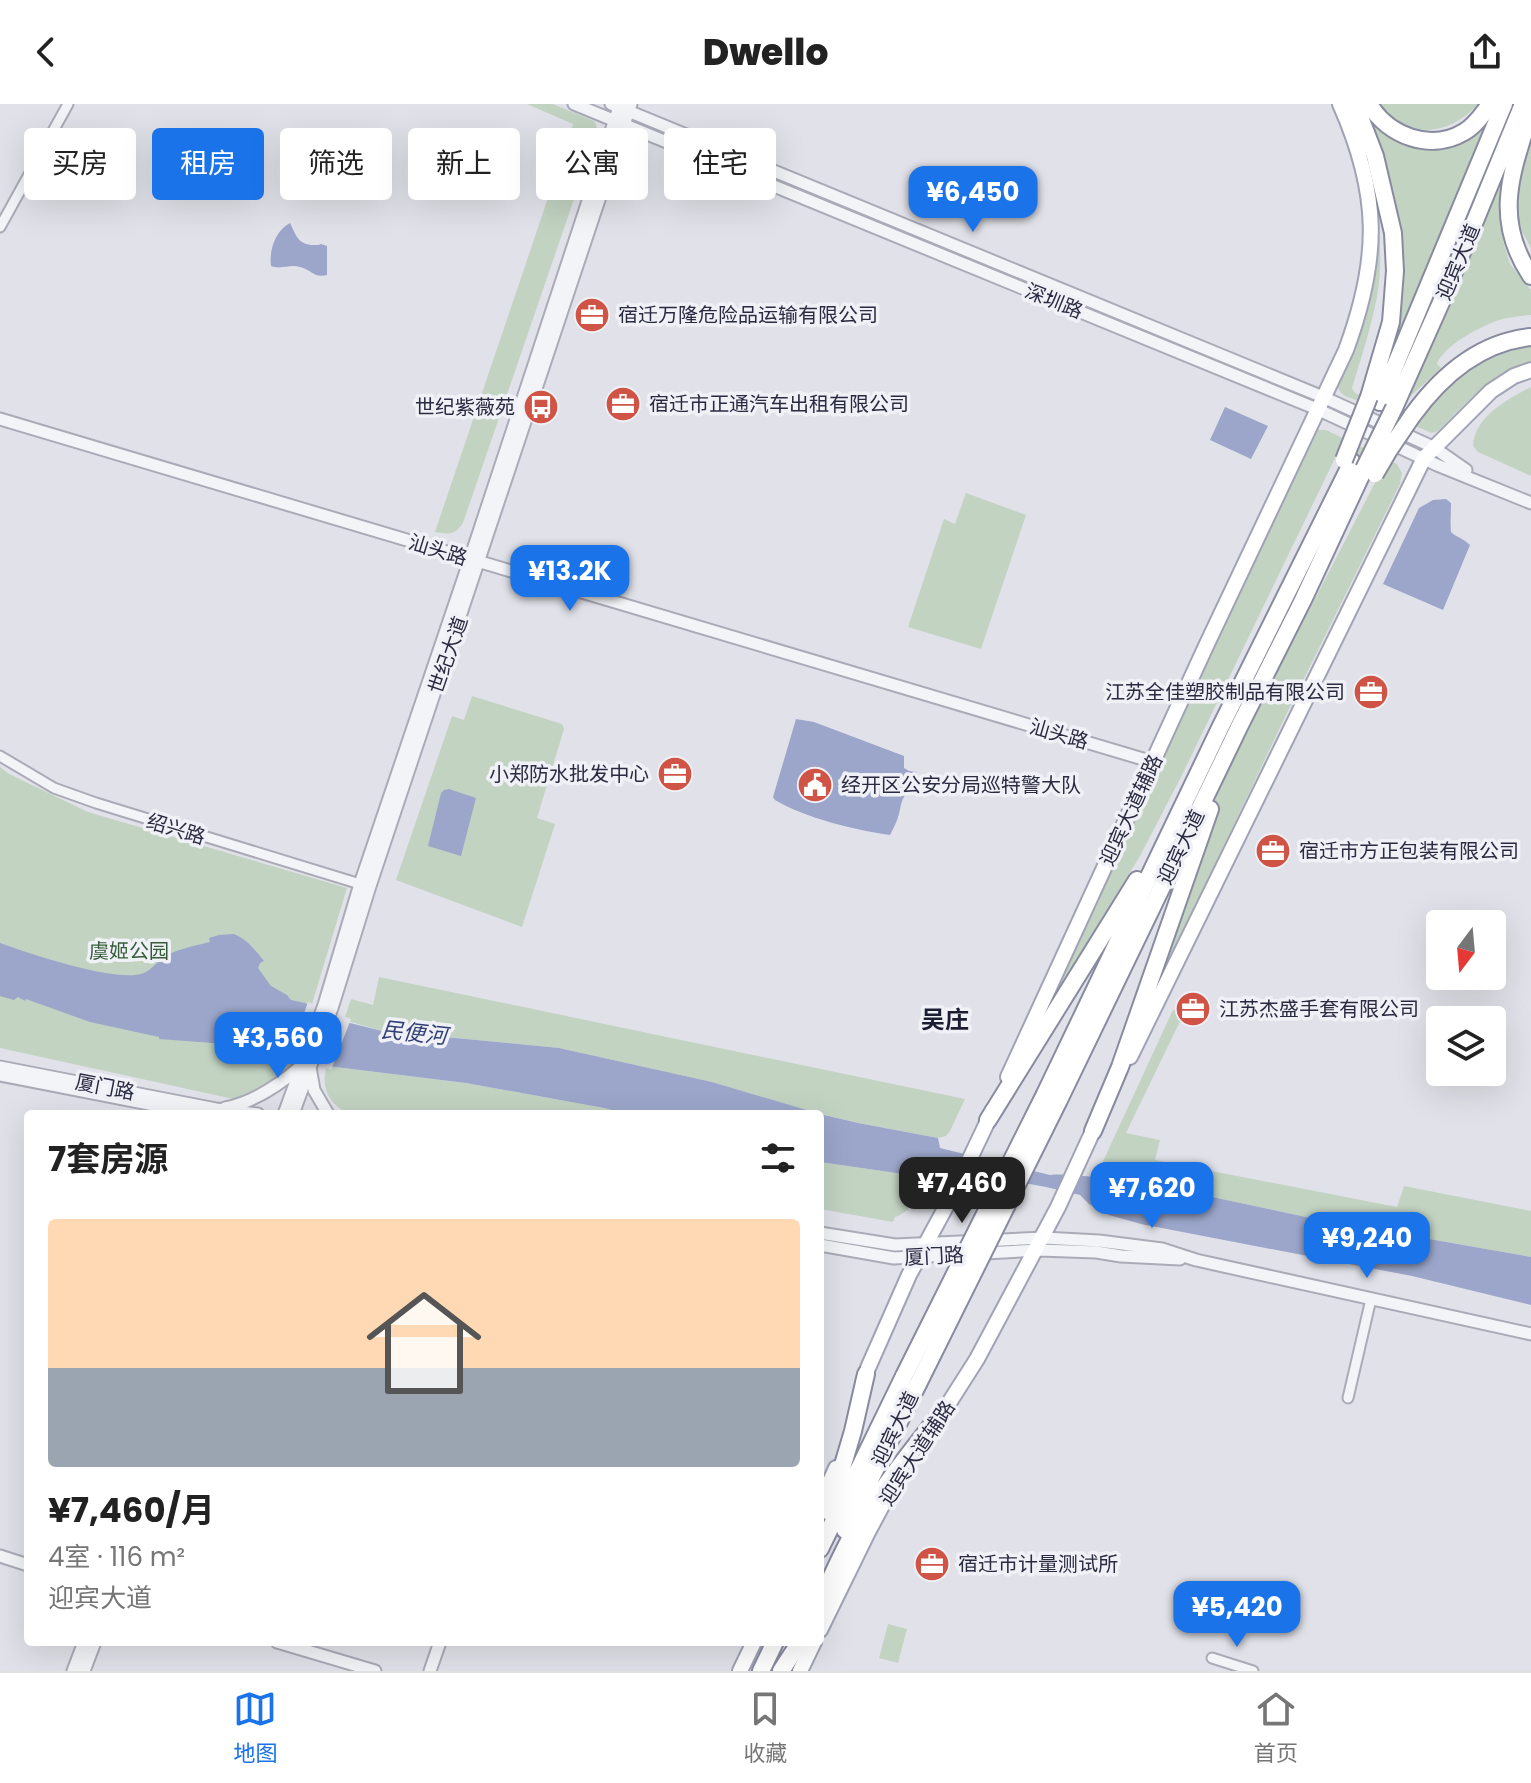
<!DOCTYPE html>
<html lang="zh">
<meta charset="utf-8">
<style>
:root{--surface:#fff;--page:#f2f2f2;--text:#222;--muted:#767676;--line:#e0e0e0;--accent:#1a73e8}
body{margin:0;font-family:Poppins,"Noto Sans SC",sans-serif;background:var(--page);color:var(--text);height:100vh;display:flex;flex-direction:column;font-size:30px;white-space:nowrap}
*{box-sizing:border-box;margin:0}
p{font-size:26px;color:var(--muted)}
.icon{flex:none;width:44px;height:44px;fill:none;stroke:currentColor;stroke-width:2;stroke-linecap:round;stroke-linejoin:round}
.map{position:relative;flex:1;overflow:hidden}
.side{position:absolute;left:24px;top:1006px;width:800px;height:536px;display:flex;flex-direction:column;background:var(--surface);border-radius:8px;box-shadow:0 8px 32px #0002}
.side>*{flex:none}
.banner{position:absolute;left:24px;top:24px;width:800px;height:72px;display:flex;gap:16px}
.needle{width:52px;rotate:196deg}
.tools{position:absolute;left:1426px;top:806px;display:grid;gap:16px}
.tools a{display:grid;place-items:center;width:80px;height:80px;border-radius:8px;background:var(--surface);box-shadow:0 8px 32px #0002;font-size:40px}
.price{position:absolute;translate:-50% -68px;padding:0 18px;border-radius:16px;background:var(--accent);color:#fff;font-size:26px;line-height:52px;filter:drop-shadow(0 2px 4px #0008)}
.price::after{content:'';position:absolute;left:50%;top:48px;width:24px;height:18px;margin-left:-12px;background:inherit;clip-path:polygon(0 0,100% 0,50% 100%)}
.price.active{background:#222;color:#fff}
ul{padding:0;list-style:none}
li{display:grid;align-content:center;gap:16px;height:424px;padding:0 24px}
li span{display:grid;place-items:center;height:248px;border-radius:8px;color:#555}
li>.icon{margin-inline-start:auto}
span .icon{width:144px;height:144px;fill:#fffc;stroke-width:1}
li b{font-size:34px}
h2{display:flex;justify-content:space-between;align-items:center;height:96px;padding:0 24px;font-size:34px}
.chip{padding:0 28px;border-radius:8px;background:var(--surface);box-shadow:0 8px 32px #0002;font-size:28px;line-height:72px}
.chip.active{background:var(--accent);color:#fff}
header{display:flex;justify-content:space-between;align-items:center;height:104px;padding:0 24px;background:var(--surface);font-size:36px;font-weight:800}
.menu{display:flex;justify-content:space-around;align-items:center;height:112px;border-top:2px solid var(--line);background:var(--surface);font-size:22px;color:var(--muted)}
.menu a{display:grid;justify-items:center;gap:4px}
.menu .active{color:var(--accent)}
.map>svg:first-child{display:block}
.green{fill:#c2d3c2}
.water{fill:#9ba6ca}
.pier{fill:#e1e2e9}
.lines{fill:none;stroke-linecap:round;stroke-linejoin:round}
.minor-casing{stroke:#aaabb7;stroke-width:13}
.tertiary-casing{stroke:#aaabb7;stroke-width:15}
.primary-casing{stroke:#a0a3b5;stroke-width:18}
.trunk-casing{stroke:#888ba0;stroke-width:20}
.minor{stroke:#f3f4f8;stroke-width:9}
.tertiary{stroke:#f3f4f8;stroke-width:11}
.primary{stroke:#fff;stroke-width:14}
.trunk{stroke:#fff;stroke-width:16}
.trunk-bridge-casing{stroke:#888ba0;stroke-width:20;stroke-linecap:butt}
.trunk-bridge{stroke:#fff;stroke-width:16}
.labels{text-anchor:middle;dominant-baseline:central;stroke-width:7;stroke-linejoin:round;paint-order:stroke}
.street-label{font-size:20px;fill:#292b41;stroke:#f0f1f7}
.poi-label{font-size:20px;fill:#292b41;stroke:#f0f1f7;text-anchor:start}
.park-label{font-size:20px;fill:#365d39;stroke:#f0f1f7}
.water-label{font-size:22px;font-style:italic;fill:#323f76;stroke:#f0f1f7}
.quarter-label{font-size:24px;font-weight:bold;fill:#1b1d32;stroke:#f0f1f7}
</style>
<header><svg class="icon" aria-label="back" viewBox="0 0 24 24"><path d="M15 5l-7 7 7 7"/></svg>Dwello<svg class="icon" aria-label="share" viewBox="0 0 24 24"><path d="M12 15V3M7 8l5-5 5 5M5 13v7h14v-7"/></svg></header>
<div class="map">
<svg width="1531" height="1567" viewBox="0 0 1531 1567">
<rect width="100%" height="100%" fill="#e1e2e9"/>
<!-- green -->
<path class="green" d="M527,0h26l41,17 2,3 1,8 -134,391c-9,13 -14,11 -28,9l138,-408z
M1378,0h100c-29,33 -73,36 -100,0z
M1366,4l63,36 61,-33 -65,163 -47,105 21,-100 -37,-165z
M1531,15v129l-9,-17 -5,-15h-5z
M1359,26l19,65 -4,1c6,33 9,67 3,101 -6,31 -16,61 -25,91l3,5 6,3 -2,5c-15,-5 -20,-5 -23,-22l37,-114z
M1515,32l-15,58 6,43 -3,4 7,23 21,26v25c-10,1 -22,2 -32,5 -18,6 -56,26 -62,44l4,4 -42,39z
M1531,235v22c-41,16 -63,39 -93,70l-6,2 -22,-9 56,-61z
M1531,283v89l-53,-24 -5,-6c1,-29 35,-47 58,-59z
M1317,326h9l71,34 5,9 -2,11 -113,229 -129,271 -6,-4 66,-188 14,-32 147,-285 -41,-23 -156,323 -42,81 -114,186 285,-609z
M966,389l60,22 -45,134 -73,-22 36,-108 11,5z
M472,592l90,28 2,5 -27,89 18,6 -33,103 -126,-47 56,-164 12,4z
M0,663l9,7 79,38 259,76 -54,179 -34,25 -21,8 -238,-52z
M379,873l586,122 -15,32 -4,5 -8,2 -80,-15 -53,-13 -93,-28 -153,-34 -177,-17 -38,-11 7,-21 22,6z
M1181,903l4,4 -59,122 34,7 -5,20 242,47 7,-21 127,25v46l-216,-38 -201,-43 -15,-6 73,-158 4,-4z
M327,962l139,17 138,25 24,6h-275c-22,-5 -34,-27 -26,-48z
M820,1058l104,15c-8,16 -11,35 -29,40l-2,5 -73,-13z
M888,1520l19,5 -9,34 -19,-5z"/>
<!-- water -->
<path class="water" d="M290,119c6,12 8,22 24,22 12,0 2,-3 13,1v29c-14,3 -15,-5 -27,-8 -11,-3 -18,3 -29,-1 -2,-16 4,-35 19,-43z
M1225,303l43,19 -17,33 -41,-19z
M1446,395l5,4c0,10 -1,18 0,29 5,5 12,6 19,13l-27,65 -60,-26 36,-76 14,-8z
M796,615l18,3 90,34v12l5,3 8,1 -4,17c-12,7 -11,13 -14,25 -2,8 -6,15 -9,21 -35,-5 -85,-17 -115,-35l-2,-3z
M449,685l27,9 -15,58 -33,-10 13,-53 3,-3z
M234,830c14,6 21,16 30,27l-4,2 -2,5 13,18 16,9 4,5 14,3 45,20 32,8 177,17 153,34 108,32h-192l-24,-6 -138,-25 -139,-17 -38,-17h-21l-1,-2 -108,-8v-2l-69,-15 -64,-23 -1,2 -7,-4 -4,3 -14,-4v-53c28,10 118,41 144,30 8,-4 12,-10 19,-15 10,-8 34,-13 47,-16l-1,-4 10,-3z
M820,1010l38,9 80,15 2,10 110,27c22,-2 42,4 64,1l201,43 216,38v48l-119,-29 -271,-52 -32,-9 -20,-11 -9,-9 -34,-8 -100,-18 -16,2 -6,6 -104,-15z"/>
<!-- pier -->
<path class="pier" d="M308,898l43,17 -20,51 -41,-17z"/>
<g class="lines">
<defs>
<path id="minor" d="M0,123l68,-123
M0,652l54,32 42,15 264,81
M1348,1294l23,-99
M1212,1554l41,13"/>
<path id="tertiary" d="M574,0l743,305 120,56 94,38
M611,0l712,293 110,50 33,23
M0,315l1153,343
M0,963l216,42 42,5
M310,963l4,23 14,24
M0,971l200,39
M225,1004c29,-6 53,-22 75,-41
M284,1010l40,-109 36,-121 108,-319 152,-461
M293,1010l39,-106 38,-122 261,-782
M820,1129l75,12 149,-7 55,3 63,8 34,11 335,74
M820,1141l74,13 145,-8 57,2 25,4 59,3
M0,1452l28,9
M277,1538l98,29
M73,1567l11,-29
M84,1567l11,-29
M430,1567l10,-29"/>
<path id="primary" d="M1130,953l294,-599 67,-67 23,-15 17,-6
M1008,973l198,-431 140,-296c34,-92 34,-156 -6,-246
M863,1280l5,-16 41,-93 46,-85 38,-80
M942,1310l35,-55 81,-152 39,-85
M820,1400l16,-36
M820,1526l48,-98 24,-45
M740,1567l14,-29
M800,1567l14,-29"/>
<path id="trunk" d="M1355,0l20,52 18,77 2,38 -4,51 -22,75
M1369,0c19,32 62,48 95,28 11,-6 19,-18 26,-28
M1531,7c-19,60 -39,107 0,165
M1380,298l124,-298
M1394,304l53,-119 76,-185
M1412,312c29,-40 68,-74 119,-79
M1045,990l175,-366 132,-266
M1059,996l182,-377 62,-123 61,-131
M988,1016l149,-240
M1093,1027l27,-64 90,-258
M829,1408l24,-81 13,-57
M845,1426l73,-146
M820,1445l84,-173
M820,1497c10,-20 19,-42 30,-62 28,-47 62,-89 96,-132
M761,1567l14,-29
M781,1567l19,-29"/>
</defs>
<!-- minor casing -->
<use href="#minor" class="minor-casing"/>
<!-- tertiary casing -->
<use href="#tertiary" class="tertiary-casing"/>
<!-- primary casing -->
<use href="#primary" class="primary-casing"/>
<!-- trunk casing -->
<use href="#trunk" class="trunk-casing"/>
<!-- minor -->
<use href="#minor" class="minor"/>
<!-- tertiary -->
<use href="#tertiary" class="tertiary"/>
<!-- primary -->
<use href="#primary" class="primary"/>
<!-- trunk -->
<use href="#trunk" class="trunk"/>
<defs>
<path id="trunk-bridge" d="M1344,356l25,-63
M1364,365l30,-61
M1375,370l14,-24 23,-34
M904,1272l141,-282
M918,1280l141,-284"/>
</defs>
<!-- trunk-bridge casing -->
<use href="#trunk-bridge" class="trunk-bridge-casing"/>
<!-- trunk-bridge -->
<use href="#trunk-bridge" class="trunk-bridge"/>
</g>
<!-- icons -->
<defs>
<symbol id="office-disc" viewBox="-11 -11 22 22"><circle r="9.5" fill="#cf5445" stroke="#f0f1f7"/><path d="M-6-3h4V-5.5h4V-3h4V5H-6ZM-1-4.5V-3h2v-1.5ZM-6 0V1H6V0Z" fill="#fff"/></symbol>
<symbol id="bus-disc" viewBox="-11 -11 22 22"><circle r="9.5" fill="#cf5445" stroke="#f0f1f7"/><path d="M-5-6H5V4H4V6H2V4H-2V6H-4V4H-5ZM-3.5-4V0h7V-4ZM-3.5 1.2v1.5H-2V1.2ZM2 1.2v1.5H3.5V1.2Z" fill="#fff"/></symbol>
<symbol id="civic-disc" viewBox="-11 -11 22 22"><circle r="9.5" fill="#cf5445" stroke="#f0f1f7"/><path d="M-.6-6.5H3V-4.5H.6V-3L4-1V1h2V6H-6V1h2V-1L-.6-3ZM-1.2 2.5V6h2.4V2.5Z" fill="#fff"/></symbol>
</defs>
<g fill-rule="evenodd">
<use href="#office-disc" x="572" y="191" width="40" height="40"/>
<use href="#office-disc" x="603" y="280" width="40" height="40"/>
<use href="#bus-disc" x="521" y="283" width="40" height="40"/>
<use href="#office-disc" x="1351" y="568" width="40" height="40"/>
<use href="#office-disc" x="655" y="650" width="40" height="40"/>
<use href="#civic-disc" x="795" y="661" width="40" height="40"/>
<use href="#office-disc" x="1253" y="727" width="40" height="40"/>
<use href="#office-disc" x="1173" y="885" width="40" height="40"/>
<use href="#office-disc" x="912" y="1440" width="40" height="40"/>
</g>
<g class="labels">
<!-- street labels -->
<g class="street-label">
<text transform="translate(1458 158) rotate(-67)">迎宾大道</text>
<text transform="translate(1054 197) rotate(22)">深圳路</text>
<text transform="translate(438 446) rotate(17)">汕头路</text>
<text transform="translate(448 551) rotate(-71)">世纪大道</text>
<text transform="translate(1059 630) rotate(16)">汕头路</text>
<text transform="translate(1131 706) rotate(-65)">迎宾大道辅路</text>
<text transform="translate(176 725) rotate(17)">绍兴路</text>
<text transform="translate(1181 743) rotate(-64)">迎宾大道</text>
<text transform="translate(105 983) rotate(11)">厦门路</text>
<text transform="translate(934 1152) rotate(-3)">厦门路</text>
<text transform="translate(895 1325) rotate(-64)">迎宾大道</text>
<text transform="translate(917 1349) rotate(-57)">迎宾大道辅路</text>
</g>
<!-- poi labels -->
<g class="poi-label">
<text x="618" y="211">宿迁万隆危险品运输有限公司</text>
<text x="649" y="300">宿迁市正通汽车出租有限公司</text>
<text x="515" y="303" text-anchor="end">世纪紫薇苑</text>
<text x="1345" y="588" text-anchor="end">江苏全佳塑胶制品有限公司</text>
<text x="649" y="670" text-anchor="end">小郑防水批发中心</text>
<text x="841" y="681">经开区公安分局巡特警大队</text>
<text x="1299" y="747">宿迁市方正包装有限公司</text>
<text x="1219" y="905">江苏杰盛手套有限公司</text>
<text x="958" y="1460">宿迁市计量测试所</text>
</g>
<!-- park labels -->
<g class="park-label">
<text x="129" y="847">虞姬公园</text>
</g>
<!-- water labels -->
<g class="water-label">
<text transform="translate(414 929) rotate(6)">民便河</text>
</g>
<!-- quarter labels -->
<g class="quarter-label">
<text x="945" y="915">吴庄</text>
</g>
</g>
</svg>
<div class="tools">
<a><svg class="needle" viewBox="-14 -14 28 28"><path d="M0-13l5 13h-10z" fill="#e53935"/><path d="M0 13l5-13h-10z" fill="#767676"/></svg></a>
<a><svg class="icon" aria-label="layers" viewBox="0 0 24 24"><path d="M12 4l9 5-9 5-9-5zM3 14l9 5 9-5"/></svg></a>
</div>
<b class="price" style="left:973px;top:130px">¥6,450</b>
<b class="price" style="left:570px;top:509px">¥13.2K</b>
<b class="price" style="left:278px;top:976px">¥3,560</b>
<b class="price active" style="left:962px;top:1121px">¥7,460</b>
<b class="price" style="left:1152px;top:1126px">¥7,620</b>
<b class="price" style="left:1367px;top:1176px">¥9,240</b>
<b class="price" style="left:1237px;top:1545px">¥5,420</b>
<div class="banner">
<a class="chip">买房</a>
<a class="chip active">租房</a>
<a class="chip">筛选</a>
<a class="chip">新上</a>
<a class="chip">公寓</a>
<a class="chip">住宅</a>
</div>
<section class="side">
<h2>7套房源<svg class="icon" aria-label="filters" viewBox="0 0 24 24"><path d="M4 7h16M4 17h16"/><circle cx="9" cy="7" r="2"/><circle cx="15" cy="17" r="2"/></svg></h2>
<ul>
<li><span style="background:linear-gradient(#ffd9b3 60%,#9aa5b1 0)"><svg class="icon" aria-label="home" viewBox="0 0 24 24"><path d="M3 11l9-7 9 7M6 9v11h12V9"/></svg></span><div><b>¥7,460/月</b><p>4室 · 116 m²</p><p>迎宾大道</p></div></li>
</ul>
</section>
</div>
<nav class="menu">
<a class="active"><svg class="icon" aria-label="map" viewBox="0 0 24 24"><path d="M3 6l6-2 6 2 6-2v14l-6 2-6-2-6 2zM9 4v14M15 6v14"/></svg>地图</a>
<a><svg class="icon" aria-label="saved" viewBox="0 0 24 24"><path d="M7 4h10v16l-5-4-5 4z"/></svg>收藏</a>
<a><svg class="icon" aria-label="home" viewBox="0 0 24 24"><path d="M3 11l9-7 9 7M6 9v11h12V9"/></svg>首页</a>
</nav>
